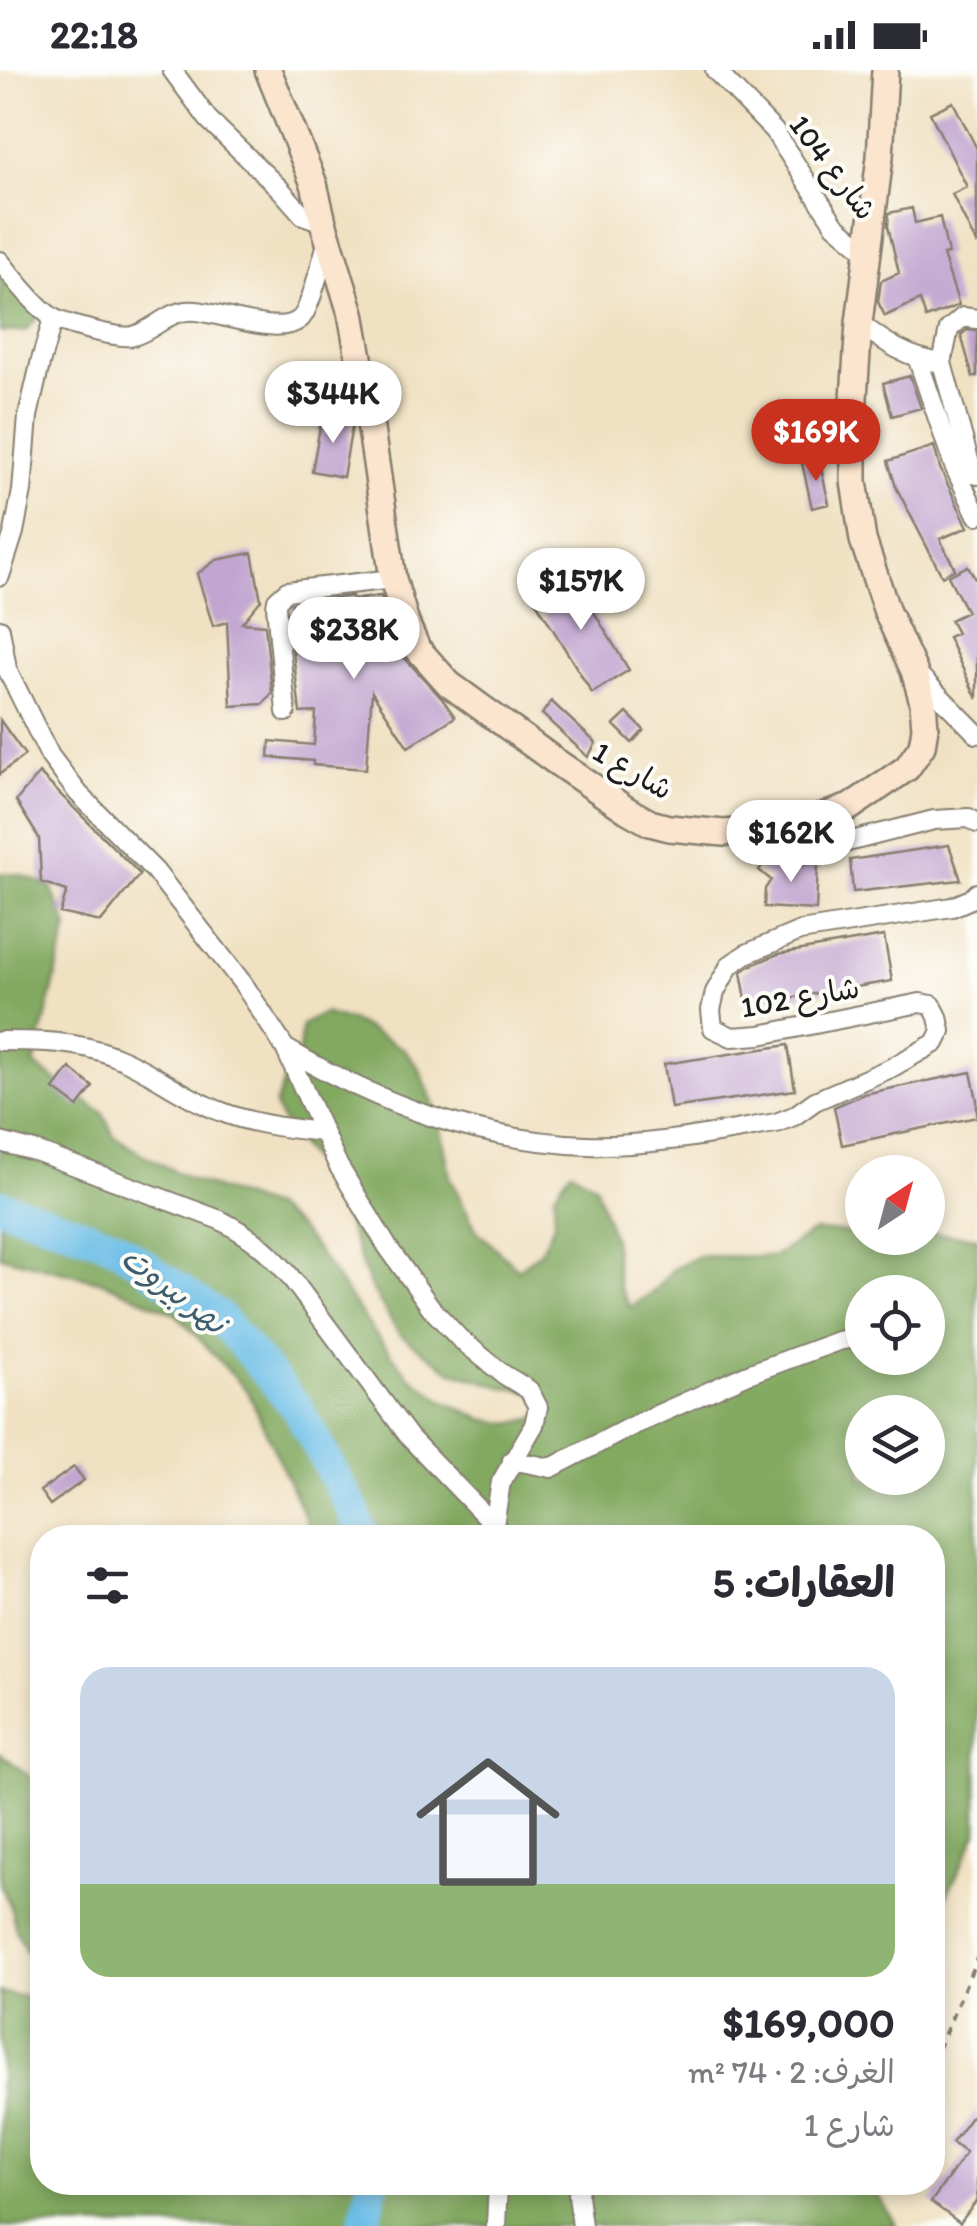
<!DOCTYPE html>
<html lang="ar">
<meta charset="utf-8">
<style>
:root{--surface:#fff;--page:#f2f2f3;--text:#2b2b33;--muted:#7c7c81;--line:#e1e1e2;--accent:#c8321e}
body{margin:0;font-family:Itim,"Playpen Sans Arabic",sans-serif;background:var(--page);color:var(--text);direction:rtl;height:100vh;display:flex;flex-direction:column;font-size:38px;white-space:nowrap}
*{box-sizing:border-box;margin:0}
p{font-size:32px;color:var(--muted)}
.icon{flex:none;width:55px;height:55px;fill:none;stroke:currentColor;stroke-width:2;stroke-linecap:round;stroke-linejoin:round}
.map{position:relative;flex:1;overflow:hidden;direction:ltr}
.drawer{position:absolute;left:30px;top:1455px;width:915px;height:670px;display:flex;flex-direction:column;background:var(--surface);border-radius:40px;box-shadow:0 5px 15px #0003;direction:rtl}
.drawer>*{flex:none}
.needle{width:65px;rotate:36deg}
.buttons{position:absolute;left:845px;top:1085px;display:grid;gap:20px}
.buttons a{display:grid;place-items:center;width:100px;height:100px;border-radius:50%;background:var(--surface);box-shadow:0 5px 15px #0003;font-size:50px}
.price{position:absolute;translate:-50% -85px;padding:0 22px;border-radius:35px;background:#fff;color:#222;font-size:32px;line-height:65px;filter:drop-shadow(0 2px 5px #0008)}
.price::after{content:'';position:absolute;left:50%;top:60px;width:30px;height:22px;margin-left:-15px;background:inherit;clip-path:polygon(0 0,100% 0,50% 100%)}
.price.current{background:var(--accent);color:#fff}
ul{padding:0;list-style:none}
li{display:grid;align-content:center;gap:20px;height:530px;padding:0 50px}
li+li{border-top:2px solid var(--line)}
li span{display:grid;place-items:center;height:310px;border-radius:30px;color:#555}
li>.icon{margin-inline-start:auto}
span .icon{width:180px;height:180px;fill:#fffc;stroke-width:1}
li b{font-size:42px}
h2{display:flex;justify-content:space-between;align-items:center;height:120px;padding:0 50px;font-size:42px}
.status{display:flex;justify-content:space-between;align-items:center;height:70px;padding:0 50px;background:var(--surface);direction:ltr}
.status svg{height:28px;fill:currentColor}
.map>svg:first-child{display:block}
.forest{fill:#82a960;stroke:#4f623e;stroke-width:2.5;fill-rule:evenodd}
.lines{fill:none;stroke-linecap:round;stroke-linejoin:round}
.river{stroke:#6cbee7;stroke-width:32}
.building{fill:#c1a4d0}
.street-casing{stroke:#867e6f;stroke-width:22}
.secondary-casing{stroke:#867e6f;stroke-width:30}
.path{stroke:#867e6f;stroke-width:4;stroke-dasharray:8 8;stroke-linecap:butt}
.street{stroke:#fff;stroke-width:18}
.secondary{stroke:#fce5cf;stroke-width:25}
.labels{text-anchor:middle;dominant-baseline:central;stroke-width:8;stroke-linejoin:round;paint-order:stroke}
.street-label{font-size:30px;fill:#1c1c1c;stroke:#fdfcf7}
.water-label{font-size:32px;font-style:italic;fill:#3c5d6d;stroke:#fdfcf7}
</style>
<div class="status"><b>22:18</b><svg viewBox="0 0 49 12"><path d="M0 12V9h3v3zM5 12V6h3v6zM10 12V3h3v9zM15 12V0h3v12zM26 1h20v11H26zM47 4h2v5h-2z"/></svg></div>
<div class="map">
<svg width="977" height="2156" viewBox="0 0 977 2156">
<rect width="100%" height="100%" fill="#fdfcf7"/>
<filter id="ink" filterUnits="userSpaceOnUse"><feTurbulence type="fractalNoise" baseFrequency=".01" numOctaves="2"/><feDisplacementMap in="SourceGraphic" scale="20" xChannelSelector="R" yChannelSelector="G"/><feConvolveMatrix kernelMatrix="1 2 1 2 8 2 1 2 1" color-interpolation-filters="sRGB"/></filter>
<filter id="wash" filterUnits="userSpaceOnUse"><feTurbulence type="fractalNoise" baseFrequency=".0048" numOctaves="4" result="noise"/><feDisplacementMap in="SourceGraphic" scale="40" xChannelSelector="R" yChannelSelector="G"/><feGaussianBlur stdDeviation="2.25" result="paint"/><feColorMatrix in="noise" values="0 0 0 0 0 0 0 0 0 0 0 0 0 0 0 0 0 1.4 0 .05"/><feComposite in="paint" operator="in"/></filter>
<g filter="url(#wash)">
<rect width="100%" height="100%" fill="#f0e1c2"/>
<!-- forest -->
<path class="forest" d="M0,193l45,46 -19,22 -26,1z
M0,803l21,2 29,11 18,41 -34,138 69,48 11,23 28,18 50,26 81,28 26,21 17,20 57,82 36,45 33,24 40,19 28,5 40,-9 -20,-23 -28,-5 -51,-16 -52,-37 -30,-50 -36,-98 -47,-57 -11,-23 9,-25 15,-30 3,-26 22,-12 30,9 50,27 16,21 19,48 11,59 11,23 16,31 41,38 21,-16 15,-29 1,-31 16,-23 24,15 18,53 6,49 11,20 23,-15 20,-23 25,-13 75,1 41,-26 48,2v5h66l1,-5 48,4v596l-44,91 -1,-386 -618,-1 -66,-145 -72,-78 -73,-32 -103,-26zM862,1222h66v66h-66zM862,1342h66v66h-66z
M0,1683l42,33v396l828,1 27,43h-897v-234l18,4 18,-2 2,-18 -22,-46 -6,-25 -10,-21z"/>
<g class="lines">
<!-- river -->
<path class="river" d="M0,1135l114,39 105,73 79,92 56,103 9,26
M364,2156l9,-44"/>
</g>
<g id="blocks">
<!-- building -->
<path class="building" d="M953,32l24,47v96l-25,-51 15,-7 -37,-74z
M912,138l3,15 25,-6 8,37 -5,1 16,50 -33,13 -6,-18 -35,16 -7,-14 3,-21 18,-8 -11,-47 1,-13z
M967,260l10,1v45l-4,1 -12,-42z
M910,306l11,32 -29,8 -9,-33z
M322,346l31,5 -10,56 -31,-6z
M934,376l6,22 28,59 -28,12 15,30 -13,7 -46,-89 -8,-26z
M819,389l10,45 -17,4 -10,-45z
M252,483l9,47 -19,23 23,2 7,68 -9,11 -32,2 -4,-84 -14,4 -16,-52 19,-14z
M968,496l9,16v117l-29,-62 9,-4 -7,-13 17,-8 -19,-36z
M571,504l58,96 -37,23 -59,-96z
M352,526v4l29,-4 10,33 11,26 41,45 12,17 -47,30 -36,-55 -6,77 -53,-4v-4l-44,-4 1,-16 44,4 2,-33 -16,1 -9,-79 1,-30z
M551,631l45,42 -8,14 -46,-43z
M627,643l17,17 -12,13 -18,-18z
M0,650l25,35 -25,19z
M39,703l101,101 -39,48 -41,-9 7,-22 -26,-9 -2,-44 -23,-37z
M949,775l12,35 -108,12 -3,-32z
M767,789l19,1 16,5 16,-3 -2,48 -52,-3 1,-18 6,-9 -12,-10z
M884,866l8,45 -145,24 -6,-33 11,-7 26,-11z
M788,975l7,45 -124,18 -7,-44z
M70,998l23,19 -15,20 -24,-18z
M971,1002l6,28v17l-135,28 -8,-38 30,-13z
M74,1397l10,13 -34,25 -10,-14z
M977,2039v91l-17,23 -29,-21 35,-49 -14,-10z"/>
</g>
</g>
<g filter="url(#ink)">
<use href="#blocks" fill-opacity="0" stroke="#867e6f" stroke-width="2.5"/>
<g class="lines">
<defs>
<path id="street" d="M172,0l36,49 73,71 22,25 20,7
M715,0l59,61 61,94 32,27
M0,191c11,14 38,47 52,56 10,7 69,22 81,19 23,-6 36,-28 63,-25 24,2 85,26 104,8 10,-8 23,-63 28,-79
M859,253c28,21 48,35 83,40l27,97 8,15
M918,290l36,106 23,49
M942,293l7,-34 14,-12 14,2
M0,506l14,-44 8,-41 6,-75 13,-56 12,-41
M0,559l7,40 43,87 28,37 77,78 89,114 41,63 53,117 49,81 45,63 27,29 44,36 26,16 9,17 -4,18 -33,57 -7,43
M915,601l62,63
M286,642l-10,-106 1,-6 10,-9 106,-12
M792,757l-3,19 7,6 8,1 130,-33 35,-2 8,5
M0,971c38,0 78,0 114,15 35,13 67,40 103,54 33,14 70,18 105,22
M285,978c94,56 192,93 302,97 60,2 129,-12 189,-22l18,-7 21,-15 76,-33 44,-25 6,-12 -3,-14 -6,-12 -12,-2 -160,32 -28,2 -19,-9 -2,-18 4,-18 15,-27 16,-11 54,-23 152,-24 19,-8 6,-6
M0,1072l38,10 182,68c30,16 47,29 69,55l121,163 84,87 7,13
M512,1390l39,8 81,-42 116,-52 90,-33 21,-4
M580,2112l-2,13 4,31
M496,2156l2,-44"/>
<path id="secondary" d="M268,0l46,114 9,38 28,91 16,89 26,177 13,44 11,25 32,36 106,77 72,49 23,13 19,5 55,5 68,-6 58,-20 57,-39 15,-22 3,-18 -2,-26 -9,-31 -27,-59 -24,-72 -9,-59v-83l5,-75 21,-166 5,-87"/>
</defs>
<!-- street casing -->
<use href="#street" class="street-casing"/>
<!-- secondary casing -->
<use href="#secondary" class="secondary-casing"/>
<!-- path -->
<path class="path" d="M932,1994l45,-106"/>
<!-- street -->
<use href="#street" class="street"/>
<!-- secondary -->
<use href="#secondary" class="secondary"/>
</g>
</g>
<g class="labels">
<!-- street labels -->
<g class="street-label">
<text transform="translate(833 97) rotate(53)">شارع 104</text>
<text transform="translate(633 700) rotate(30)">شارع 1</text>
<text transform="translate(800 927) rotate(-10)">شارع 102</text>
</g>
<!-- water labels -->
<g class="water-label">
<text transform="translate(174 1220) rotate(37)">نهر بيروت</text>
</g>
</g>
</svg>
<div class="buttons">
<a><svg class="needle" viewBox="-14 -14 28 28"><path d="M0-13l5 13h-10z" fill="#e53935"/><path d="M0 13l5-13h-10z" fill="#7c7c81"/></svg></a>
<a><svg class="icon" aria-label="locate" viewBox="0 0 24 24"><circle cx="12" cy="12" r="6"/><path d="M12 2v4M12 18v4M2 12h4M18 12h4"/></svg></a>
<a><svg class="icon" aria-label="layers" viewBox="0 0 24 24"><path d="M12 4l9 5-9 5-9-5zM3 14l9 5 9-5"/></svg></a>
</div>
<b class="price" style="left:333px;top:376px">$344K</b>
<b class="price current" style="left:816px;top:414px">$169K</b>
<b class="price" style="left:581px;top:563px">$157K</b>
<b class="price" style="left:354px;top:612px">$238K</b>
<b class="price" style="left:791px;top:815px">$162K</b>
<section class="drawer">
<h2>العقارات: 5<svg class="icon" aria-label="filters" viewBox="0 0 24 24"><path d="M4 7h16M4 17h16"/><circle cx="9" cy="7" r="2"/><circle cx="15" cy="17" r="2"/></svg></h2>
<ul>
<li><span style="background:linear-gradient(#c9d6e8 70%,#8fb573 0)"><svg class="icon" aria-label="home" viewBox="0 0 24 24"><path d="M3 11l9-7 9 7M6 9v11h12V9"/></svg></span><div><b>$169,000</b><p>الغرف: 2 · 74 m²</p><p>شارع 1</p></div></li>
</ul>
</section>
</div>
